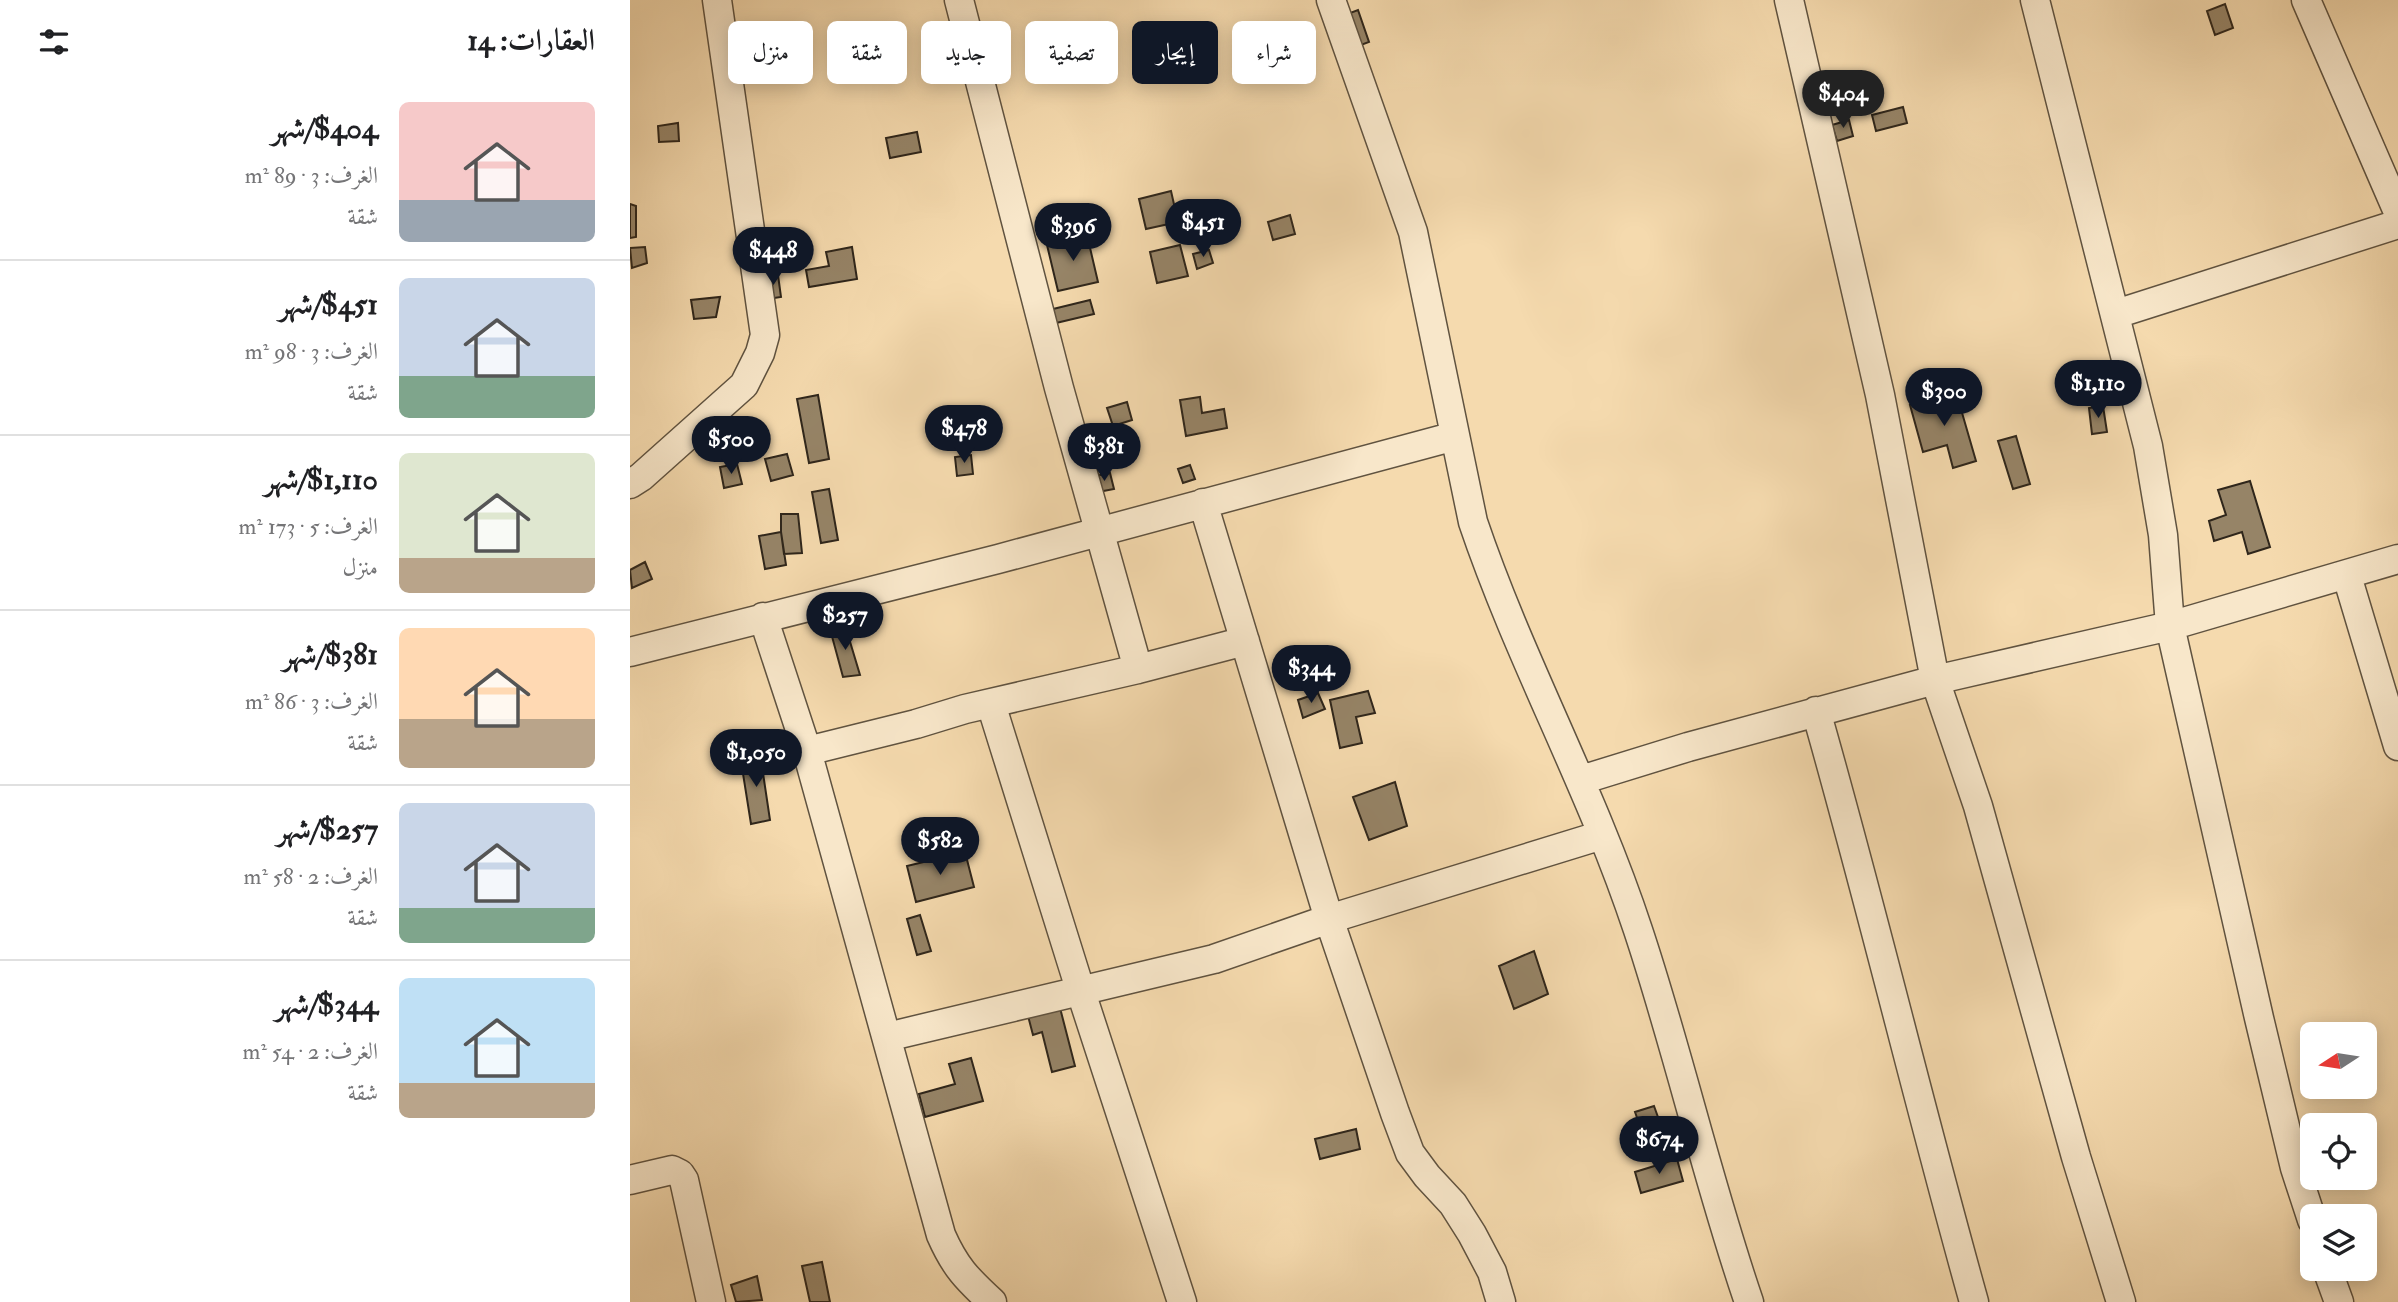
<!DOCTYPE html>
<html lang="ar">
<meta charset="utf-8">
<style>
:root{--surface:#fff;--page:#f6f6f6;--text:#202124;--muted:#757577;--line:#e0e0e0;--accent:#111827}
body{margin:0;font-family:"IM FELL Double Pica",Amiri,serif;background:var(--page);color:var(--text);direction:rtl;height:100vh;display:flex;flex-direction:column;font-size:26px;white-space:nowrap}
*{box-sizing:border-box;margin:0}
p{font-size:23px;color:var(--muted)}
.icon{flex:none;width:38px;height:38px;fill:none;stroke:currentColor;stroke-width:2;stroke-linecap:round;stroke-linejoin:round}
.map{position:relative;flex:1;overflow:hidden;direction:ltr}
.drawer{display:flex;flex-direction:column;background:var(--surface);width:630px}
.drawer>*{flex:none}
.top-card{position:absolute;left:21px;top:21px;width:665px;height:63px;direction:rtl;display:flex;gap:14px}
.needle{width:46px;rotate:258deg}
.tools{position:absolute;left:1670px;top:1022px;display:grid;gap:14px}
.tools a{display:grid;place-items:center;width:77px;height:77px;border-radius:10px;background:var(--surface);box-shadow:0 4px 18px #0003;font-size:35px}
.price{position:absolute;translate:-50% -60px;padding:0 16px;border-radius:24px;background:var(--accent);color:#fff;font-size:23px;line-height:46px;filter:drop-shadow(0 2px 4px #0008)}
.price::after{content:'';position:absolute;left:50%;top:42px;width:21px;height:16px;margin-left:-10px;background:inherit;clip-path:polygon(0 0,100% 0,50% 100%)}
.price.current{background:#222;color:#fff}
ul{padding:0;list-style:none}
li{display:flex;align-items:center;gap:21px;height:175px;padding:0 35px}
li+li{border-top:2px solid var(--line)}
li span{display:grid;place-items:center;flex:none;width:196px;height:140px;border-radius:10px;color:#555}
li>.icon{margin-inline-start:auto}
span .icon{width:84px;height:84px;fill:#fffc;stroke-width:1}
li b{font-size:30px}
h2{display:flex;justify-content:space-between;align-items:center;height:84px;padding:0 35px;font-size:30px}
.tag{padding:0 24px;border-radius:10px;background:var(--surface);box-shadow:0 4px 18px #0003;font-size:24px;line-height:63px}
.tag.current{background:var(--accent);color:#fff}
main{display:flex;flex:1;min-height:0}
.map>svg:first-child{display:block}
.building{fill:#968467;stroke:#2f261b;stroke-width:2}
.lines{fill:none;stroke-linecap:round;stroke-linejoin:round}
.minor-casing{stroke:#605340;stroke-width:31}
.minor{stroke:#f8e7ca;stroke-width:28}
</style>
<main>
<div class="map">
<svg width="1768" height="1302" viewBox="0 0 1768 1302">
<rect width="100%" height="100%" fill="#f5daae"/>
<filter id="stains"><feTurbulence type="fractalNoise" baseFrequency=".00286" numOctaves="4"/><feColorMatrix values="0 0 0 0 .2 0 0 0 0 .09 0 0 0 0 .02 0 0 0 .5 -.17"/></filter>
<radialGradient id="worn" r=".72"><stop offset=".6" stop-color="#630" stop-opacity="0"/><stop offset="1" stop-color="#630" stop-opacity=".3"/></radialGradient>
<!-- building -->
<path class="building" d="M1595,4l8,24 -18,7 -8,-24z
M728,10l11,32 -16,6 -11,-32z
M1273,107l4,16 -31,8 -4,-16z
M1219,120l4,16 -16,5 -5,-16z
M48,123l1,18 -20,1 -1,-16z
M287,132l4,20 -31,6 -4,-20z
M541,191l7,31 -32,7 -7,-30z
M0,204l6,2v31l-6,1z
M660,215l5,19 -22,6 -5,-18z
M457,235l11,47 -40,9 -11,-46z
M550,245l8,31 -31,7 -7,-31z
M15,247l2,16 -15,5 -2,-20z
M222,247l5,32 -48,8 -3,-17 23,-4 -3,-14z
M579,250l4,13 -16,6 -4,-15z
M148,275l3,22 -14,2 -3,-21z
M90,297l-4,20 -22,2 -3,-19z
M460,300l4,14 -38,9 -3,-14z
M1326,392l20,69 -23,7 -6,-23 -24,7 -13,-47z
M188,395l11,64 -20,4 -12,-64z
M570,397l2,16 22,-4 3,19 -41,8 -6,-36z
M497,402l5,18 -19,6 -6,-18z
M1473,406l4,26 -15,2 -3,-26z
M1386,436l14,48 -17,5 -15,-48z
M157,454l6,21 -22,6 -6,-22z
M341,455l2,19 -16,2 -2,-19z
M107,464l5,20 -18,4 -4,-21z
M560,465l5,14 -12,4 -5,-14z
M480,473l4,16 -16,3 -3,-16z
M1620,481l20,66 -22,7 -6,-22 -28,9 -5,-20 17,-6 -8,-25z
M199,489l9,51 -17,3 -9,-51z
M151,514h17l4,39 -18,1 -3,-22z
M151,532l5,33 -21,4 -6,-33z
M15,562l7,17 -20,9 -2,-18z
M215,625l15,50 -17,2 -13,-48z
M738,691l7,22 -19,4 6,26 -22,5 -10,-48z
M688,693l7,16 -22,9 -5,-18z
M130,753l10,67 -19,4 -10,-63z
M765,782l12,44 -38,14 -16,-43z
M335,852l9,35 -58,15 -9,-36z
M290,915l11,36 -14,4 -10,-36z
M904,951l14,43 -34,15 -15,-43z
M429,1004l16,62 -23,6 -10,-40 -9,3 -6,-23z
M341,1058l12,43 -58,16 -6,-23 36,-10 -6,-20z
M1024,1106l14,39 -19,7 -14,-40z
M726,1129l4,20 -40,10 -5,-20z
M1047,1159l6,22 -42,12 -6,-21z
M192,1262l8,40h-20l-8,-36z
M127,1276l5,24 -26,2 -5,-17z"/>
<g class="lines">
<defs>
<path id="minor" d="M329,0l100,388 79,281
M701,0l82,232 60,290c47,139 119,268 165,408 41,123 69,250 111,372
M1159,0l91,395 55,285 43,126 98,351 45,145
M1405,0l113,446 15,89 7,91 89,392 36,150 17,52
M1676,0l92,212
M1486,314l282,-90
M0,484l11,-7 103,-92 16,-32 5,-18 -48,-335
M573,503l126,416 66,194 15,40 17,23 26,28 19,30 20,38 9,30
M1717,576l51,170
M133,617l44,134 134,484c14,32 26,44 51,67
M0,652l368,-93 457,-123
M361,704l89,285 102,313
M1186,711c56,196 103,395 158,591
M177,751l109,-27 49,-15 173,-40 107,-28
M951,780l107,-33 247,-67 235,-54 228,-67
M257,1037l327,-78 115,-40 273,-84
M0,1180l42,-10 8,4 4,6 27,122
M1697,1269l12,33"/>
</defs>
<!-- minor casing -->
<use href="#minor" class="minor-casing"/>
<!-- minor -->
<use href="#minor" class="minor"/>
</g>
<rect width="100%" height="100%" filter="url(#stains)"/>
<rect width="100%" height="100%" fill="url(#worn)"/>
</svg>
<div class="tools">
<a><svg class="needle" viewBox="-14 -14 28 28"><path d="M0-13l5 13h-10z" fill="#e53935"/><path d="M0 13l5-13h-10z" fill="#757577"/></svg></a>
<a><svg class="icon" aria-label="locate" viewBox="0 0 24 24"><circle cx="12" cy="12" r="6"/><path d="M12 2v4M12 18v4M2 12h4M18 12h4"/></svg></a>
<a><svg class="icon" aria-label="layers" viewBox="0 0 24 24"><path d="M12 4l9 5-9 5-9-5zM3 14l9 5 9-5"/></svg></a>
</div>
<b class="price current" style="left:1213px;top:130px">$404</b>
<b class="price" style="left:573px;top:259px">$451</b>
<b class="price" style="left:443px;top:263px">$396</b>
<b class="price" style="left:143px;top:287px">$448</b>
<b class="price" style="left:1468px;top:420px">$1,110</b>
<b class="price" style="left:1314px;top:428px">$300</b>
<b class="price" style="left:334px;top:465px">$478</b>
<b class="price" style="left:101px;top:476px">$500</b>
<b class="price" style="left:474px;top:483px">$381</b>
<b class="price" style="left:215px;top:652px">$257</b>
<b class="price" style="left:681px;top:705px">$344</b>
<b class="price" style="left:126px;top:789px">$1,050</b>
<b class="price" style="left:310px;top:877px">$582</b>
<b class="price" style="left:1029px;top:1176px">$674</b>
<div class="top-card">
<a class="tag">شراء</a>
<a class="tag current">إيجار</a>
<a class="tag">تصفية</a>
<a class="tag">جديد</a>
<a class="tag">شقة</a>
<a class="tag">منزل</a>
</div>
</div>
<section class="drawer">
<h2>العقارات: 14<svg class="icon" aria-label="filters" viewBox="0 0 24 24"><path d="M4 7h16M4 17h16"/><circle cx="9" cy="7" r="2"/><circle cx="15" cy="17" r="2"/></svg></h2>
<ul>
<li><span style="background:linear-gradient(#f6c9c9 70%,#9aa5b1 0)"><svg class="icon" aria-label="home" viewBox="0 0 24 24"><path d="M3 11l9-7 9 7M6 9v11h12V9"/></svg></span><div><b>$404/شهر</b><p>الغرف: 3 · 89 m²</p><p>شقة</p></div></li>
<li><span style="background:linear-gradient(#c9d6e8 70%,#7fa58c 0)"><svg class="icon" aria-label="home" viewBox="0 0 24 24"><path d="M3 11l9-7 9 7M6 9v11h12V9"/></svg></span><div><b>$451/شهر</b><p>الغرف: 3 · 98 m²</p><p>شقة</p></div></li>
<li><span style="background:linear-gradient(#dfe7d0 75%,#b9a48a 0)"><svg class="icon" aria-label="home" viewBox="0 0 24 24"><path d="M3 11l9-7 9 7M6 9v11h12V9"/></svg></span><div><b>$1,110/شهر</b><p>الغرف: 5 · 173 m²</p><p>منزل</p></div></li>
<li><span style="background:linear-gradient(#ffd9b3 65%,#b9a48a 0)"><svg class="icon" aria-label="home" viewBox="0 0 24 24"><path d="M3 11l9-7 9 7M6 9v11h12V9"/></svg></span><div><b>$381/شهر</b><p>الغرف: 3 · 86 m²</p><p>شقة</p></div></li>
<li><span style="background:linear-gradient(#c9d6e8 75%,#7fa58c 0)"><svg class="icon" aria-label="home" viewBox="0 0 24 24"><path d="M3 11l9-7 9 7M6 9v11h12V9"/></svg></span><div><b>$257/شهر</b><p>الغرف: 2 · 58 m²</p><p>شقة</p></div></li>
<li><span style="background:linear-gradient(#bfe0f5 75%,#b9a48a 0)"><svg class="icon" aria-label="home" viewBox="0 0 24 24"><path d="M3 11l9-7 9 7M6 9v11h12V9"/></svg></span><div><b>$344/شهر</b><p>الغرف: 2 · 54 m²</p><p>شقة</p></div></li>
</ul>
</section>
</main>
